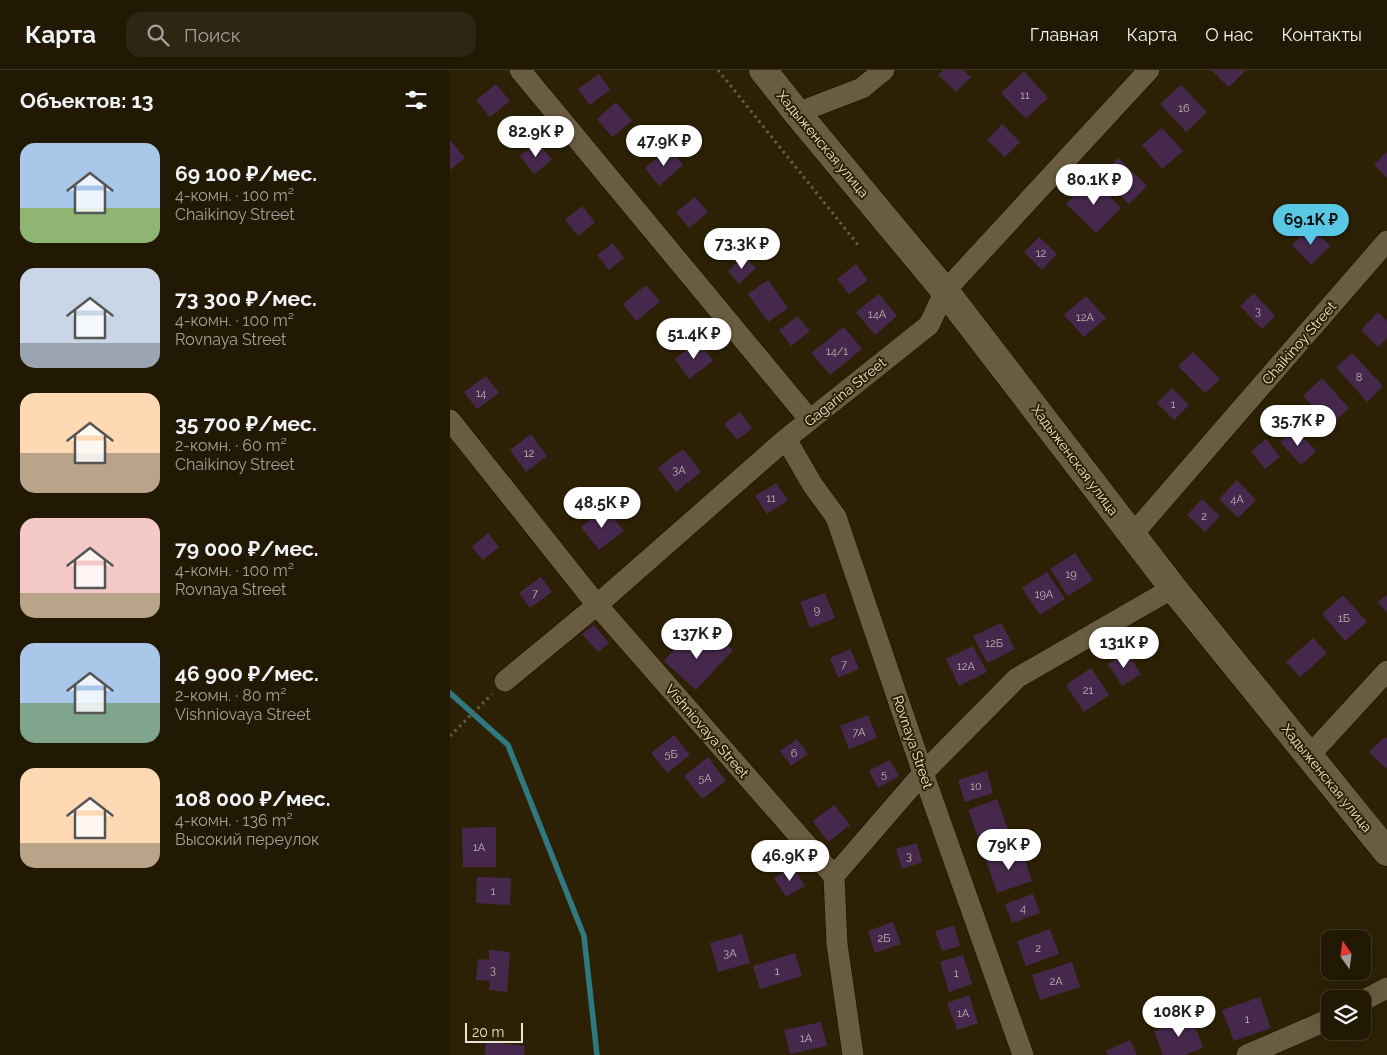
<!DOCTYPE html>
<html lang="ru">
<meta charset="utf-8">
<style>
:root{--surface:#221904;--page:#2e2613;--text:#f1f3f6;--muted:#a2a09a;--line:#3f3826;--accent:#59c8e5}
body{margin:0;font-family:Raleway,sans-serif;background:var(--page);color:var(--text);height:100vh;display:flex;flex-direction:column;font-size:19px;white-space:nowrap}
*{box-sizing:border-box;margin:0}
p{font-size:16px;color:var(--muted)}
.icon{flex:none;width:28px;height:28px;fill:none;stroke:currentColor;stroke-width:2;stroke-linecap:round;stroke-linejoin:round}
.map{position:relative;flex:1;overflow:hidden}
.details{display:flex;flex-direction:column;background:var(--surface);width:450px}
.details>*{flex:none}
.needle{width:32px;rotate:346deg}
.tools{position:absolute;left:871px;top:860px;display:grid;gap:10px}
.tools a{display:grid;place-items:center;width:50px;height:50px;border-radius:10px;background:var(--surface);box-shadow:0 5px 20px #0002,0 0 0 1px var(--line);font-size:25px}
.scale{position:absolute;left:15px;bottom:12px;width:58px;box-sizing:border-box;padding-left:5px;border:2px solid #ebe4d4;border-top:0;font-size:14px;line-height:18px;white-space:nowrap;color:#ebe4d4;-webkit-text-stroke:4px #2d2105;paint-order:stroke}
.price{position:absolute;translate:-50% -42px;padding:0 11px;border-radius:18px;background:#fff;color:#222;font-size:16px;line-height:32px;filter:drop-shadow(0 1px 2px #0008)}
.price::after{content:'';position:absolute;left:50%;top:30px;width:15px;height:11px;margin-left:-8px;background:inherit;clip-path:polygon(0 0,100% 0,50% 100%)}
.price.current{background:var(--accent);color:#111}
ul{padding:0;list-style:none}
li{display:flex;align-items:center;gap:15px;height:125px;padding:0 20px}
li span{display:grid;place-items:center;flex:none;width:140px;height:100px;border-radius:15px;color:#555}
li>.icon{margin-inline-start:auto}
span .icon{width:60px;height:60px;fill:#fffc;stroke-width:1}
li b{font-size:21px}
h2{display:flex;justify-content:space-between;align-items:center;height:60px;padding:0 20px;font-size:21px}
header{display:flex;align-items:center;gap:30px;box-sizing:border-box;height:70px;padding:0 25px;background:var(--surface);border-bottom:1px solid var(--line)}
header strong{font-size:24px}
nav{display:flex;gap:28px;margin-inline-start:auto;font-size:18px}
.search{width:350px;height:45px;background:var(--page);display:flex;align-items:center;gap:12px;box-sizing:border-box;padding:0 18px;border-radius:15px;color:var(--muted);font-size:19px}
main{display:flex;flex:1;min-height:0}
.map>svg:first-child{display:block}
.lines{fill:none;stroke-linecap:round;stroke-linejoin:round}
.stream{stroke:#2f7a81;stroke-width:5.5}
.building{fill:#46284d}
.street-casing{stroke:#150a00;stroke-width:22}
.secondary-casing{stroke:#150a00;stroke-width:29}
.path{stroke:#685d45;stroke-width:3;stroke-dasharray:2.5 4;stroke-linecap:butt}
.street{stroke:#6a5c40;stroke-width:21}
.secondary{stroke:#6a5c40;stroke-width:28}
.labels{text-anchor:middle;dominant-baseline:central;stroke-width:4;stroke-linejoin:round;paint-order:stroke}
.number-label{font-size:11px;fill:#c2b5b2}
.street-label{font-size:14px;fill:#ebe4d4;stroke:#2d2105}
</style>
<header>
<strong>Карта</strong>
<div class="search"><svg class="icon" aria-label="search" viewBox="0 0 24 24"><circle cx="10" cy="10" r="6"/><path d="M15 15l6 6"/></svg>Поиск</div>
<nav><a>Главная</a><a>Карта</a><a>О нас</a><a>Контакты</a></nav>
</header>
<main>
<section class="details">
<h2>Объектов: 13<svg class="icon" aria-label="filters" viewBox="0 0 24 24"><path d="M4 7h16M4 17h16"/><circle cx="9" cy="7" r="2"/><circle cx="15" cy="17" r="2"/></svg></h2>
<ul>
<li><span style="background:linear-gradient(#a9c7e8 65%,#8fb573 0)"><svg class="icon" aria-label="home" viewBox="0 0 24 24"><path d="M3 11l9-7 9 7M6 9v11h12V9"/></svg></span><div><b>69 100 ₽/мес.</b><p>4-комн. · 100 m²</p><p>Chaikinoy Street</p></div></li>
<li><span style="background:linear-gradient(#c9d6e8 75%,#9aa5b1 0)"><svg class="icon" aria-label="home" viewBox="0 0 24 24"><path d="M3 11l9-7 9 7M6 9v11h12V9"/></svg></span><div><b>73 300 ₽/мес.</b><p>4-комн. · 100 m²</p><p>Rovnaya Street</p></div></li>
<li><span style="background:linear-gradient(#ffd9b3 60%,#b9a48a 0)"><svg class="icon" aria-label="home" viewBox="0 0 24 24"><path d="M3 11l9-7 9 7M6 9v11h12V9"/></svg></span><div><b>35 700 ₽/мес.</b><p>2-комн. · 60 m²</p><p>Chaikinoy Street</p></div></li>
<li><span style="background:linear-gradient(#f6c9c9 75%,#b9a48a 0)"><svg class="icon" aria-label="home" viewBox="0 0 24 24"><path d="M3 11l9-7 9 7M6 9v11h12V9"/></svg></span><div><b>79 000 ₽/мес.</b><p>4-комн. · 100 m²</p><p>Rovnaya Street</p></div></li>
<li><span style="background:linear-gradient(#a9c7e8 60%,#7fa58c 0)"><svg class="icon" aria-label="home" viewBox="0 0 24 24"><path d="M3 11l9-7 9 7M6 9v11h12V9"/></svg></span><div><b>46 900 ₽/мес.</b><p>2-комн. · 80 m²</p><p>Vishniovaya Street</p></div></li>
<li><span style="background:linear-gradient(#ffd9b3 75%,#b9a48a 0)"><svg class="icon" aria-label="home" viewBox="0 0 24 24"><path d="M3 11l9-7 9 7M6 9v11h12V9"/></svg></span><div><b>108 000 ₽/мес.</b><p>4-комн. · 136 m²</p><p>Высокий переулок</p></div></li>
</ul>
</section>
<div class="map">
<svg width="937" height="985" viewBox="0 0 937 985">
<rect width="100%" height="100%" fill="#2d2105"/>
<g class="lines">
<!-- stream -->
<path class="stream" d="M0,623l58,52 76,191 13,119"/>
</g>
<!-- building -->
<path class="building" d="M493,0h20l8,7 -15,15 -18,-17z
M761,0h35l-17,17z
M574,1l24,27 -22,21 -25,-26z
M149,4l11,16 -20,15 -12,-16z
M46,14l14,17 -20,16 -14,-17z
M731,15l26,27 -21,20 -26,-28z
M166,32l16,19 -20,16 -15,-18z
M552,54l18,18 -15,15 -18,-17z
M712,58l21,23 -21,18 -20,-24z
M0,70l15,18 -15,12z
M88,72l14,18 -18,14 -14,-18z
M219,78l14,17 -24,21 -14,-18z
M937,81v27l-13,-13z
M668,88l29,28 -18,18 -29,-28z
M642,108l29,30 -25,25 -30,-29z
M245,127l13,15 -19,16 -13,-16z
M132,136l13,16 -17,14 -13,-16z
M861,157l19,19 -19,19 -19,-20z
M589,167l18,17 -15,16 -18,-18z
M163,173l11,15 -15,12 -12,-15z
M294,186l12,12 -17,16 -11,-13z
M406,194l12,16 -19,14 -12,-15z
M318,210l20,28 -20,14 -20,-28z
M196,215l14,17 -24,19 -13,-17z
M804,223l21,23 -13,13 -22,-23z
M429,224l18,22 -22,19 -19,-23z
M636,226l20,22 -22,19 -20,-22z
M928,242l9,9v17l-9,9 -17,-17z
M348,246l12,15 -19,15 -12,-16z
M394,257l18,22 -32,26 -19,-22z
M248,271l15,20 -24,18 -14,-20z
M743,282l27,27 -15,14 -27,-27z
M902,283l31,33 -16,16 -31,-35z
M36,306l13,17 -22,16 -13,-17z
M872,308l27,30 -19,18 -27,-30z
M722,318l17,17 -15,15 -17,-17z
M290,342l12,16 -15,12 -13,-16z
M845,358l21,23 -15,14 -21,-23z
M81,364l16,22 -21,16 -16,-22z
M816,369l14,18 -15,12 -14,-18z
M233,379l18,23 -25,20 -18,-24z
M787,410l19,20 -18,18 -19,-19z
M326,413l12,17 -21,14 -12,-18z
M752,429l18,17 -15,16 -18,-17z
M155,438l19,23 -25,19 -18,-23z
M38,463l11,14 -16,13 -11,-13z
M625,483l18,27 -25,16 -18,-27z
M597,502l18,27 -25,16 -18,-27z
M91,507l11,15 -22,16 -11,-15z
M375,523l10,25 -25,10 -10,-26z
M893,525l24,27 -22,19 -23,-27z
M937,525v18l-9,-11z
M551,553l14,26 -28,14 -14,-27z
M144,555l15,18 -11,9 -16,-18z
M240,563l18,16 11,-12 14,13 -37,40 -32,-29z
M863,568l14,15 -27,24 -14,-15z
M523,576l14,26 -28,14 -13,-27z
M400,579l9,20 -21,9 -8,-20z
M677,582l14,22 -19,12 -14,-22z
M641,598l18,27 -25,17 -18,-27z
M418,645l9,23 -28,11 -9,-23z
M224,665l16,20 -23,18 -16,-20z
M935,667l2,2v30l-18,-17z
M347,669l11,15 -17,12 -11,-15z
M258,687l18,24 -24,18 -18,-23z
M440,690l9,16 -21,12 -9,-17z
M537,701l6,22 -28,9 -7,-22z
M547,729l14,39 -29,10 -14,-38z
M384,735l16,20 -22,17 -15,-21z
M46,757v40h-33l-1,-39z
M467,773l5,19 -20,7 -6,-20z
M571,779l11,32 -35,12 -11,-33z
M343,797l12,19 -19,11 -12,-19z
M27,807l34,1 -1,27 -34,-2z
M583,824l7,19 -28,10 -7,-19z
M443,852l8,22 -26,9 -7,-22z
M504,856l6,20 -18,5 -7,-20z
M600,859l9,25 -33,12 -9,-25z
M292,864l8,29 -32,9 -8,-29z
M39,880l21,2 -3,40 -18,-2 1,-9 -14,-1 2,-21 11,1z
M345,883l7,23 -42,13 -7,-23z
M513,885l9,29 -23,8 -9,-30z
M622,892l8,25 -40,13 -8,-25z
M519,925l9,28 -21,7 -10,-27z
M810,927l11,31 -37,13 -12,-31z
M742,947l11,31 -19,7h-21l-9,-24z
M371,952l6,24 -37,8 -6,-24z
M680,970l7,15h-29l-2,-4z
M36,972l39,4 -1,9h-39z"/>
<g class="lines">
<defs>
<path id="street" d="M70,0l290,350
M347,43l65,-25 22,-18
M0,350l147,185 237,271 3,68 16,111
M336,369l26,45 24,33 87,256 100,282
M682,465l255,-294
M55,611l92,-76 189,-166 143,-114 16,-34 204,-221
M859,686l78,-85
M384,806l89,-103 94,-95 156,-90
M912,931l25,-13
M797,985l83,-36"/>
<path id="secondary" d="M313,0l34,43 148,178 228,297 214,264"/>
</defs>
<!-- street casing -->
<use href="#street" class="street-casing"/>
<!-- secondary casing -->
<use href="#secondary" class="secondary-casing"/>
<!-- path -->
<path class="path" d="M268,0l141,176
M0,666l42,-42"/>
<!-- street -->
<use href="#street" class="street"/>
<!-- secondary -->
<use href="#secondary" class="secondary"/>
</g>
<g class="labels">
<!-- number labels -->
<g class="number-label">
<text x="575" y="25">11</text>
<text x="734" y="38">16</text>
<text x="591" y="183">12</text>
<text x="808" y="241">3</text>
<text x="427" y="244">14А</text>
<text x="635" y="247">12А</text>
<text x="387" y="281">14/1</text>
<text x="909" y="307">8</text>
<text x="31" y="323">14</text>
<text x="723" y="334">1</text>
<text x="79" y="383">12</text>
<text x="229" y="400">3А</text>
<text x="321" y="428">11</text>
<text x="787" y="429">4А</text>
<text x="754" y="446">2</text>
<text x="621" y="504">19</text>
<text x="85" y="523">7</text>
<text x="594" y="524">19А</text>
<text x="367" y="540">9</text>
<text x="894" y="548">1Б</text>
<text x="544" y="573">12Б</text>
<text x="394" y="594">7</text>
<text x="516" y="596">12А</text>
<text x="638" y="620">21</text>
<text x="409" y="662">7А</text>
<text x="344" y="683">6</text>
<text x="221" y="684">5Б</text>
<text x="434" y="704">5</text>
<text x="255" y="708">5А</text>
<text x="526" y="716">10</text>
<text x="29" y="777">1А</text>
<text x="459" y="786">3</text>
<text x="43" y="821">1</text>
<text x="573" y="838">4</text>
<text x="434" y="868">2Б</text>
<text x="588" y="878">2</text>
<text x="280" y="883">3А</text>
<text x="43" y="900">3</text>
<text x="327" y="901">1</text>
<text x="506" y="903">1</text>
<text x="606" y="911">2А</text>
<text x="513" y="943">1А</text>
<text x="797" y="949">1</text>
<text x="356" y="968">1А</text>
</g>
<!-- street labels -->
<g class="street-label">
<text transform="translate(373 74) rotate(50)">Хадыженская улица</text>
<text transform="translate(849 273) rotate(-49)">Chaikinoy Street</text>
<text transform="translate(395 322) rotate(-39)">Gagarina Street</text>
<text transform="translate(625 390) rotate(53)">Хадыженская улица</text>
<text transform="translate(257 661) rotate(49)">Vishniovaya Street</text>
<text transform="translate(463 672) rotate(71)">Rovnaya Street</text>
<text transform="translate(877 708) rotate(51)">Хадыженская улица</text>
</g>
</g>
</svg>
<div class="tools">
<a><svg class="needle" viewBox="-14 -14 28 28"><path d="M0-13l5 13h-10z" fill="#e53935"/><path d="M0 13l5-13h-10z" fill="#a2a09a"/></svg></a>
<a><svg class="icon" aria-label="layers" viewBox="0 0 24 24"><path d="M12 4l9 5-9 5-9-5zM3 14l9 5 9-5"/></svg></a>
</div>
<div class="scale">20 m</div>
<b class="price" style="left:86px;top:88px">82.9K ₽</b>
<b class="price" style="left:214px;top:97px">47.9K ₽</b>
<b class="price" style="left:644px;top:136px">80.1K ₽</b>
<b class="price current" style="left:861px;top:176px">69.1K ₽</b>
<b class="price" style="left:292px;top:200px">73.3K ₽</b>
<b class="price" style="left:244px;top:290px">51.4K ₽</b>
<b class="price" style="left:848px;top:377px">35.7K ₽</b>
<b class="price" style="left:152px;top:459px">48.5K ₽</b>
<b class="price" style="left:247px;top:590px">137K ₽</b>
<b class="price" style="left:674px;top:599px">131K ₽</b>
<b class="price" style="left:559px;top:801px">79K ₽</b>
<b class="price" style="left:340px;top:812px">46.9K ₽</b>
<b class="price" style="left:729px;top:968px">108K ₽</b>
</div>
</main>
